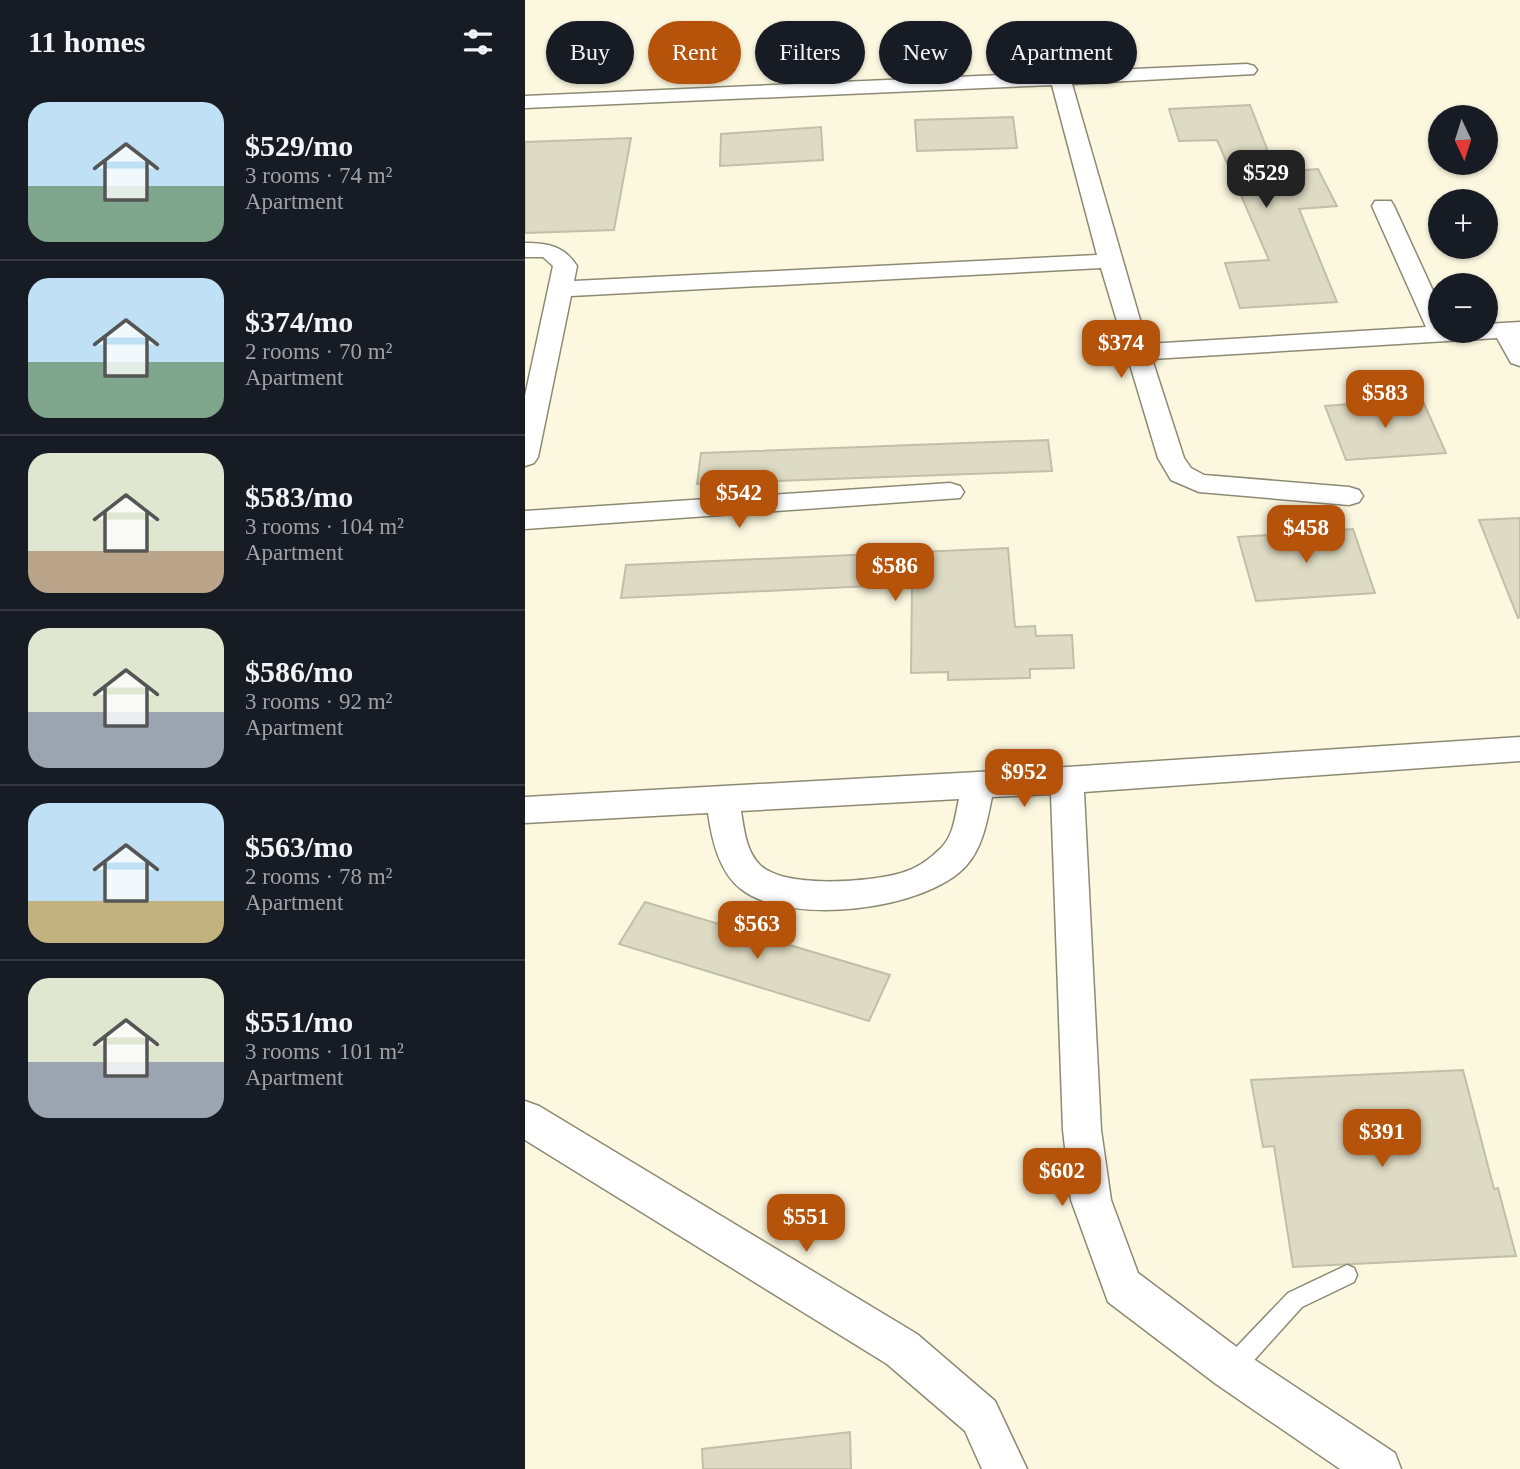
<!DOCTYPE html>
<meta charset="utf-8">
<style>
:root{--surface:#171b24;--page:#20242c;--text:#f1f3f6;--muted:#9ea1a6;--line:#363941;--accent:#b45309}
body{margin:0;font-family:"Times New Roman",serif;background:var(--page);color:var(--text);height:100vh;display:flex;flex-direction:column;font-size:26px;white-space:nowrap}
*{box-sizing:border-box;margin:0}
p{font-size:23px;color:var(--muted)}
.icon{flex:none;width:38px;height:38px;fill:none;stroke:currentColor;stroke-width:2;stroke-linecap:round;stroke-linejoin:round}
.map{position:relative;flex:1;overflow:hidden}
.details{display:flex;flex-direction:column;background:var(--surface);width:525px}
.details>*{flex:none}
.guide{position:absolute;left:21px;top:21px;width:665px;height:63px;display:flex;gap:14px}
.needle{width:46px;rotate:176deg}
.controls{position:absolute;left:903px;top:105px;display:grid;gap:14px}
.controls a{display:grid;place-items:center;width:70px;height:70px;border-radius:50%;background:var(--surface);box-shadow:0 2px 5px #0004;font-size:35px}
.price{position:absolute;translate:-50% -60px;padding:0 16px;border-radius:14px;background:var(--accent);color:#fff;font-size:23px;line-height:46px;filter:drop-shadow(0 2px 4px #0008)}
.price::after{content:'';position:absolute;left:50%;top:42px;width:21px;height:16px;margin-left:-10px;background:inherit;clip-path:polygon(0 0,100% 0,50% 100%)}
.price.current{background:#222;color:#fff}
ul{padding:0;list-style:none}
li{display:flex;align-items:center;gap:21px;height:175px;padding:0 28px}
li+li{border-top:2px solid var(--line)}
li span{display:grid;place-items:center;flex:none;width:196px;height:140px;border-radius:21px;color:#555}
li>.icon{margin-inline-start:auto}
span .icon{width:84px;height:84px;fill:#fffc;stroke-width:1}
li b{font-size:30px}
h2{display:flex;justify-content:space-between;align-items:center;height:84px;padding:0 28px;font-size:30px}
.chip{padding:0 24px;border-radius:32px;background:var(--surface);box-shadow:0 2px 5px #0004;font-size:24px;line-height:63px}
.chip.current{background:var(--accent);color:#fff}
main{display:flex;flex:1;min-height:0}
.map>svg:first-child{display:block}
.building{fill:#dedbc4;stroke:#c2bfa8;stroke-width:2}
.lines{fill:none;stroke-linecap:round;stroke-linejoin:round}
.service-casing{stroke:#8d8a74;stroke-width:3}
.minor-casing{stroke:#8d8a74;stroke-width:3}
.service{fill:#fff;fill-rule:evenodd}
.minor{fill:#fff;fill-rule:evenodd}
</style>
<main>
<section class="details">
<h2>11 homes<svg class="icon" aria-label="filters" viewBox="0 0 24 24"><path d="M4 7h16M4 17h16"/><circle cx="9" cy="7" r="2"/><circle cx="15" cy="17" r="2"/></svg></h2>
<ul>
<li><span style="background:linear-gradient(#bfe0f5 60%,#7fa58c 0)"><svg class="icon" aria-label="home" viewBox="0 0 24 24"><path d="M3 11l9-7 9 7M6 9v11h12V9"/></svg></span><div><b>$529/mo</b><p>3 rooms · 74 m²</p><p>Apartment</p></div></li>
<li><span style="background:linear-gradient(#bfe0f5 60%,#7fa58c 0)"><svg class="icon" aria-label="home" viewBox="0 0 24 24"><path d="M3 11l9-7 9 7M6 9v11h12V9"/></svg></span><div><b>$374/mo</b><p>2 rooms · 70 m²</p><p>Apartment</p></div></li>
<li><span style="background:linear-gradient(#dfe7d0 70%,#b9a48a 0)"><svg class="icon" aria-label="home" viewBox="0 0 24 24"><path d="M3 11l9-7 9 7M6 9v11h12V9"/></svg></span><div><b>$583/mo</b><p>3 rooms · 104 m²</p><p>Apartment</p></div></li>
<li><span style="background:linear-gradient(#dfe7d0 60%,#9aa5b1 0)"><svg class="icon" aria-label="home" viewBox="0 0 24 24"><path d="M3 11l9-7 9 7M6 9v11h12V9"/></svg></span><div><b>$586/mo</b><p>3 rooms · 92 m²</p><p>Apartment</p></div></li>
<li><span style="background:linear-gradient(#bfe0f5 70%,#c2b280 0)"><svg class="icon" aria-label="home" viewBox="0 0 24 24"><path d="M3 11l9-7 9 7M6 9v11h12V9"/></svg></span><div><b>$563/mo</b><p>2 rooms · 78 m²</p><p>Apartment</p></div></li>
<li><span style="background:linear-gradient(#dfe7d0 60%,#9aa5b1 0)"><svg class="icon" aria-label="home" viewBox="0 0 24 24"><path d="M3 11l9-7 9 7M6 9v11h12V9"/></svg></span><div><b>$551/mo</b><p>3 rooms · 101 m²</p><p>Apartment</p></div></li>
</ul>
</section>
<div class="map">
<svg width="995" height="1469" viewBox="0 0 995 1469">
<rect width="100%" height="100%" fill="#fcf8e0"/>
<!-- building -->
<path class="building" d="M725,105l26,67 42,-3 19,37 -38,3 38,93 -97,6 -15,-45 44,-3 -52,-120 -38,1 -10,-32z
M488,117l4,31 -100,3 -2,-31z
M296,127l2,33 -103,6 1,-32z
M106,138l-17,92 -89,3v-91z
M897,399l24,54 -100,7 -21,-54z
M523,440l4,31 -355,13 4,-31z
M995,518v99l-2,1 -39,-98z
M828,529l22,64 -119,8 -18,-64z
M483,548l7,79 20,-1 1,10 36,-1 2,33 -44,1v9l-82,2v-8l-37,1 1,-89 -291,14 5,-33z
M120,902l245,73 -21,46 -250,-77z
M938,1070l31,119 4,-1 18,68 -223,11 -19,-121 -11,1 -12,-67z
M325,1432l1,37h-148l-1,-20z"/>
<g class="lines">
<defs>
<path id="service" d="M822,1265l7,3 3,7 -3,7 -52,25 -63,70 -8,3 -8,-3 -3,-8 3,-8 65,-68z"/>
<path id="minor" d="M722,64l7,2 3,4 -3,4 -182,10 75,260 279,-17 -54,-121 3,-5h16l3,5 46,100v25h46v-7l34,-2v44l-9,-3 -14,-25 -345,21 32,99 7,10 13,7 145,12 10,3 4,6 -4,6 -10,3 -150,-13 -28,-12 -13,-22 -57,-190 -530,28 -33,161 -4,6 -9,3v-70l28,-130 -10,-9h-18v-14c23,0 39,3 52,23l-3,15 523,-26 -45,-170 -527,23v-12z
M425,483l10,3 4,6 -4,6 -435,31v-18z
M995,737v24l-436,31 17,338 10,70 27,73 108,81 149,99 6,16h-61l-124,-85 -108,-82 -37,-102 -8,-70 -12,-336 -59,3c-5,24 -9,50 -26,69 -40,44 -177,61 -225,23 -22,-17 -29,-49 -33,-76l-183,10v-26l542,-30zM434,799c-4,17 -5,36 -18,49 -11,11 -25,21 -40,25 -31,9 -116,16 -141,-8 -14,-14 -16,-35 -19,-54z
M0,1101l14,5 378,228 78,67 32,68h-45l-17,-38 -78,-67 -362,-224z"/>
</defs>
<!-- service casing -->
<use href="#service" class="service-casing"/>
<!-- minor casing -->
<use href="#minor" class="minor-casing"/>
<!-- service -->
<use href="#service" class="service"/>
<!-- minor -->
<use href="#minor" class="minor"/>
</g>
</svg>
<div class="controls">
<a><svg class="needle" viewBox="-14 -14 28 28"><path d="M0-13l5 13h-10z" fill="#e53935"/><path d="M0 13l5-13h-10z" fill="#9ea1a6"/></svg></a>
<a>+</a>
<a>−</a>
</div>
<b class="price current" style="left:741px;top:210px">$529</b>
<b class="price" style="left:596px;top:380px">$374</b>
<b class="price" style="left:860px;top:430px">$583</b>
<b class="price" style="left:214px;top:530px">$542</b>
<b class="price" style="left:781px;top:565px">$458</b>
<b class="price" style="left:370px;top:603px">$586</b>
<b class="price" style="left:499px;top:809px">$952</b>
<b class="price" style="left:232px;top:961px">$563</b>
<b class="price" style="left:857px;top:1169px">$391</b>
<b class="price" style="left:537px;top:1208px">$602</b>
<b class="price" style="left:281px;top:1254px">$551</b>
<div class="guide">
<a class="chip">Buy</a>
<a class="chip current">Rent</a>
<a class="chip">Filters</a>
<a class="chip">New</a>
<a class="chip">Apartment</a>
</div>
</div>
</main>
